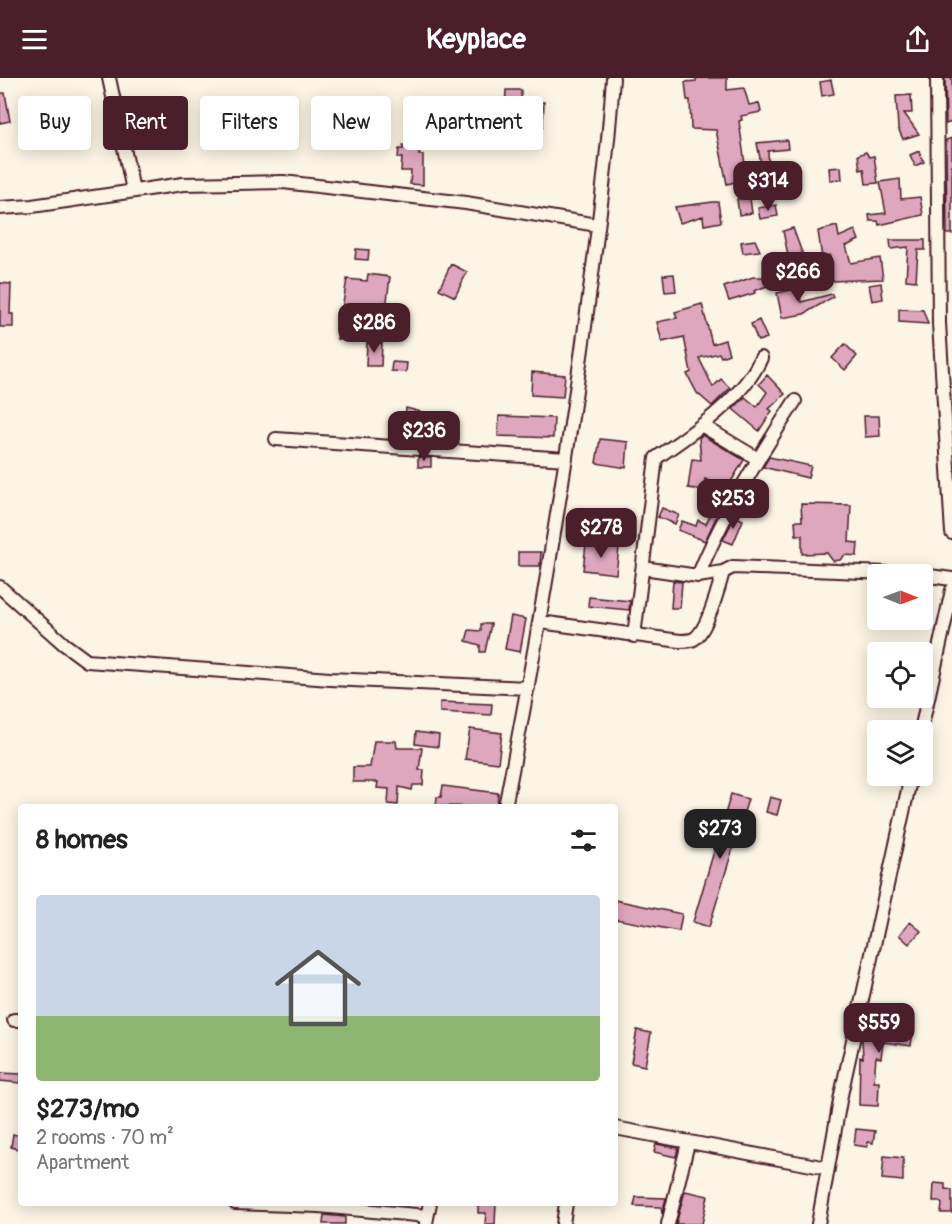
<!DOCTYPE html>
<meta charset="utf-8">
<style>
:root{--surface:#fff;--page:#f2f2f2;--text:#222;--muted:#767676;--accent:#4a1f2b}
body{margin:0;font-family:Pangolin,sans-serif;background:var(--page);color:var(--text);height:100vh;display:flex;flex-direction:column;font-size:22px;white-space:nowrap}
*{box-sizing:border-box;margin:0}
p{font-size:20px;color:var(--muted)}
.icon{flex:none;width:33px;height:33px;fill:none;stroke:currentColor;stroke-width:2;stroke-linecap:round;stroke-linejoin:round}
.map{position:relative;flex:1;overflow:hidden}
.panel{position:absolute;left:18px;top:726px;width:600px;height:402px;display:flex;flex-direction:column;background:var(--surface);border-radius:6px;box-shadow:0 3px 15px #0003}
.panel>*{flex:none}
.top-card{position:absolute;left:18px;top:18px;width:600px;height:54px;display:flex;gap:12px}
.needle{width:39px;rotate:91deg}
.buttons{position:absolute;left:867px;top:486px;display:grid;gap:12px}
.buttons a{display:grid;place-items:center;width:66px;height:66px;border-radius:6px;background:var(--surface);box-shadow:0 3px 15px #0003;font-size:30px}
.price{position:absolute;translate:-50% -51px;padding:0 14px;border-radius:12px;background:var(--accent);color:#fff;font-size:20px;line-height:39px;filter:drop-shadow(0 2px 3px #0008)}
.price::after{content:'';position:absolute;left:50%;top:36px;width:18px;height:14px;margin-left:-9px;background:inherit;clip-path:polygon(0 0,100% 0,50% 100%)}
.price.active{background:#222;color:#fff}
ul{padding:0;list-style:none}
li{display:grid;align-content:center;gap:12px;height:318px;padding:0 18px}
li span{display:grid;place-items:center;height:186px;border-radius:6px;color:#555}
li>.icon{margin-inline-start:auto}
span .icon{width:108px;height:108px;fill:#fffc;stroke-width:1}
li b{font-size:26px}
h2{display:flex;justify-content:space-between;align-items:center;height:72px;padding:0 18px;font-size:26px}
.tag{padding:0 21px;border-radius:6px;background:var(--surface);box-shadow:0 3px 15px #0003;font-size:21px;line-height:54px}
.tag.active{background:var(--accent);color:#fff}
header{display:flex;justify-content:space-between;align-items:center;height:78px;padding:0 18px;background:var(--accent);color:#fff;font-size:27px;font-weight:800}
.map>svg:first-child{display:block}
.building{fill:#dea7bd;stroke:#4a1f2b;stroke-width:1.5}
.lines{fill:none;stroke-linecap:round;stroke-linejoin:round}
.street-casing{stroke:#4a1f2b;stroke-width:16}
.street{stroke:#fcf5e5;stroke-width:12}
</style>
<header><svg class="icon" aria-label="menu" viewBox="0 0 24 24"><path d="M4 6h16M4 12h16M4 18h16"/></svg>Keyplace<svg class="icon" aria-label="share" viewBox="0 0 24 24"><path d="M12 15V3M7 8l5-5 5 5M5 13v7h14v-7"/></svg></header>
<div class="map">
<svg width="952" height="1146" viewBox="0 0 952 1146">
<rect width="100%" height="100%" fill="#fcf5e5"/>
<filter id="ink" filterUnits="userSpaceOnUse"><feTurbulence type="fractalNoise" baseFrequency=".0167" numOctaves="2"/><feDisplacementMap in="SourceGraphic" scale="12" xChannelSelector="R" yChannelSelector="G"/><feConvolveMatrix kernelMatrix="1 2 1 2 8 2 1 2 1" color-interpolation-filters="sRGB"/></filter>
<g filter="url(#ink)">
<!-- building -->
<path class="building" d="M696,0h31v12l17,-2 5,17 10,-2 2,9 -20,4 1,4 -3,1 8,58 -20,5 -11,-54 -25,-1 -1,-29h-3l-2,-18 11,-1z
M945,0h7v44l-6,2z
M831,2l3,14 -12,2 -2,-14z
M506,12h15v11l23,1 -1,24 -12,-1 -2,16h-8l-3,-9 -18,-1v-6l-6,-1 1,-10h6v-7h4z
M0,15h5l5,28 -10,2z
M911,17l1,18h-8l15,21 -16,5 -5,-11 -2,-32z
M65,28l19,2 -2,18 -33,1 -3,-16 19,-3z
M952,60v96h-5l-1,-94z
M787,62l1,9 -20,2 1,22 -6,1 -6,-31z
M403,67l17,2 -1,8h4v30l-13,-1 1,-13h-10l1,-13h-4l1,-9h4z
M919,73l5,11 -9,4 -5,-11z
M866,74l3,5 5,-1 4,27 -12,1 -2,-15 -4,1 -2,-15z
M841,89l1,12 -12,1 -1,-12z
M900,101l1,20 19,-2 3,18 -44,10 -1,-4h-8l-1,-6 17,-2 -6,-31z
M750,120l2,15 -13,2 -2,-16z
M713,124h5l3,20 -17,3 -1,-9 -23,7 -5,-16z
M776,127l2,11 -18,3 -2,-11z
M837,148l2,11 16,-7 4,10 -13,6 5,17 29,-5 3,21 -52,2 -1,-26 -8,3 -4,-27z
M793,150l12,33 -15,4 -7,-34z
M755,162l5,11 -17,2 -2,-11z
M890,162h35v10h-7l-2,31 -10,-1 2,-33 -17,2z
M356,171l13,1 -1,10 -13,-1z
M451,186l16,8 -12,25 -16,-8z
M368,196l22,3 -4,32 -31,-4 -4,35 -14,-1 10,-60 20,2z
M674,196l2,17 -11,1 -2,-17z
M753,199h11l3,9 -13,5 1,2 -26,8 -5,-14z
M0,205l11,1 -1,30h3v13h-13z
M881,205l2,16 -11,2 -3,-16z
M799,210l2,14 31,-8 1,3 -29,17 -22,4 -5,-25z
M702,226l10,40 13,-4 4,14 -8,3 -2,-4 -20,5 14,29 8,-8 9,9 -18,18 -15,-13 -10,-19 4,-2 -7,-35 -22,5 -5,-20 20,-4 -2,-6z
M899,231l24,1 5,14 -29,-2z
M759,242l8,18 -9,3 -7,-17z
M367,264l15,1 -1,23h-15z
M845,266l12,12 -12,14 -13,-12z
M392,284l15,1 -1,9 -15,-1z
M532,294l33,3 -2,22 -32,-2z
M767,297l18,19 -16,15 3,2 -13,20 -26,-22 12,-12 12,10 10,-15 -8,-8z
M406,330l23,6 -4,14 -20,-6z
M499,338l55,2 -1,20 -55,-2z
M864,338h15l1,20 -15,1z
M702,357l42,25 -18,30 -21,-11 -2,11 -15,-2 4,-29 9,1 -2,-22z
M600,361l28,3 -2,26 -30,-5z
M418,379l13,1v9h-13z
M769,379l42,9 -3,12 -45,-11z
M801,426l50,1 -2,37 9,1 -1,13 -12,-1 -5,5 -7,1 -6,-8 -25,1v-19h-6l-1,-14h7z
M714,428l6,3 -15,32 -27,-11 4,-9 14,5 2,-6 8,4z
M662,430l17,7 -4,9 -17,-7z
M580,438l27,3 -1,11 -27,-4z
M735,438l8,4 -10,24 -10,-4z
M586,466l33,4 -3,26 -33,-4z
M518,474h23l-1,14h-22z
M673,503l9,1 -2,26h-9z
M589,519l41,4 -1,9 -41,-4z
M511,538l15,3 -6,33 -15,-3z
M481,546h10l-6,28h-5v-7l-14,-4 3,-11 12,1z
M440,624l52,2 -1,11 -51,-3z
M470,651l32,4 -4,30 -33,-4z
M416,654l23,3 -1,12 -23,-3z
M374,663h22l1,7h25l-3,22h5l-1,15h-10l-1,5 -13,-3 -1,18 -10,-1 1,-15 -12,-1 1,-6h-25v-15h17z
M443,708l55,7 -1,14 -61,-1 1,-9h4z
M731,716l17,5 -39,128 -16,-5z
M770,719l11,3 -4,15 -11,-3z
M615,822l67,14 -3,17 -64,-12z
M910,844l11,9 -12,13 -10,-9z
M866,941l33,6v-5l15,2 -3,24 -28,-4 -2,16 -5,-1 -2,25h5l-1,24 -19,-1 1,-48 3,1 -1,-20z
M637,952l14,3 -6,33 -14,-3z
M0,995l21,1v9l-21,-2z
M856,1051l19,2 -2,12 -5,-1 -1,5 -13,-2z
M13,1056l8,2v14l-10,-3z
M656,1066l22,4 -2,9 -22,-5z
M884,1078l19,2v23l-21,-2z
M934,1105l11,1v5l7,1v23h-11l1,-9 -3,-3h-6z
M685,1113l23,5 -6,28h-26z
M636,1119l30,1 -4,16 -1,-7 -27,-1z
M478,1125h18l-1,21h-10l1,-11h-8z
M324,1137l21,2v7h-22z"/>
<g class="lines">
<defs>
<path id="street" d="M109,0l24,112
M937,0l2,245 13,210
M0,130l32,-2 151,-22 100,-2 183,21 131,22
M703,348l55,33
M276,361l290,20
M643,490l55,8 25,-4
M922,497l30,4
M698,498c25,-62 61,-119 97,-175
M0,509l64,57 23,17 243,18 198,9
M540,544l140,19c4,0 10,0 14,-2 13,-8 25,-52 29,-67l10,-5 179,7
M634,558l22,-178c34,-23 89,-61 105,-100
M921,652l31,-140
M505,729c30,-152 55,-304 77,-458 12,-90 25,-180 31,-271
M14,942h7
M615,1050l212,40
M235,1125l84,3 108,10
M426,1145l4,-20
M563,1146l3,-21
M668,1146l20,-81
M818,1146l23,-129 70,-319"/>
</defs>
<!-- street casing -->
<use href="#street" class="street-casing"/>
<!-- street -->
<use href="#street" class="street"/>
</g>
</g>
</svg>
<div class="buttons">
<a><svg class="needle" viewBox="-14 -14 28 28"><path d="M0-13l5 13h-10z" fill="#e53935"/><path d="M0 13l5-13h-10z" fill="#767676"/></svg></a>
<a><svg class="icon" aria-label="locate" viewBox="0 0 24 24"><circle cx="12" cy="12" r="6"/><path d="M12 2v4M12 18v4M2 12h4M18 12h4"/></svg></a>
<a><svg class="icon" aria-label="layers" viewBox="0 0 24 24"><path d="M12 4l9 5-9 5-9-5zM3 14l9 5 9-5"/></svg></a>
</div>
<b class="price" style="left:768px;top:134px">$314</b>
<b class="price" style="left:798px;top:225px">$266</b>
<b class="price" style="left:374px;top:276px">$286</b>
<b class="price" style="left:424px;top:384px">$236</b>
<b class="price" style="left:733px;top:452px">$253</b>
<b class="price" style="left:601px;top:481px">$278</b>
<b class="price active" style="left:720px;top:782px">$273</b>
<b class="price" style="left:879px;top:976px">$559</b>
<div class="top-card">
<a class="tag">Buy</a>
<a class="tag active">Rent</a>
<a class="tag">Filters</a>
<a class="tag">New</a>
<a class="tag">Apartment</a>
</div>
<section class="panel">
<h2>8 homes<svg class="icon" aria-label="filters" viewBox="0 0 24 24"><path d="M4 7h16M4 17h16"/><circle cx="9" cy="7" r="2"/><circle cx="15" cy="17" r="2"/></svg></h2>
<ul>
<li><span style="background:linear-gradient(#c9d6e8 65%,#8fb573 0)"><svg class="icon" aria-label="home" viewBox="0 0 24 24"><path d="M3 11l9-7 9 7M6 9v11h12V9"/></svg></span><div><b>$273/mo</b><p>2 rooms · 70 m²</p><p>Apartment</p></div></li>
</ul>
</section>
</div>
